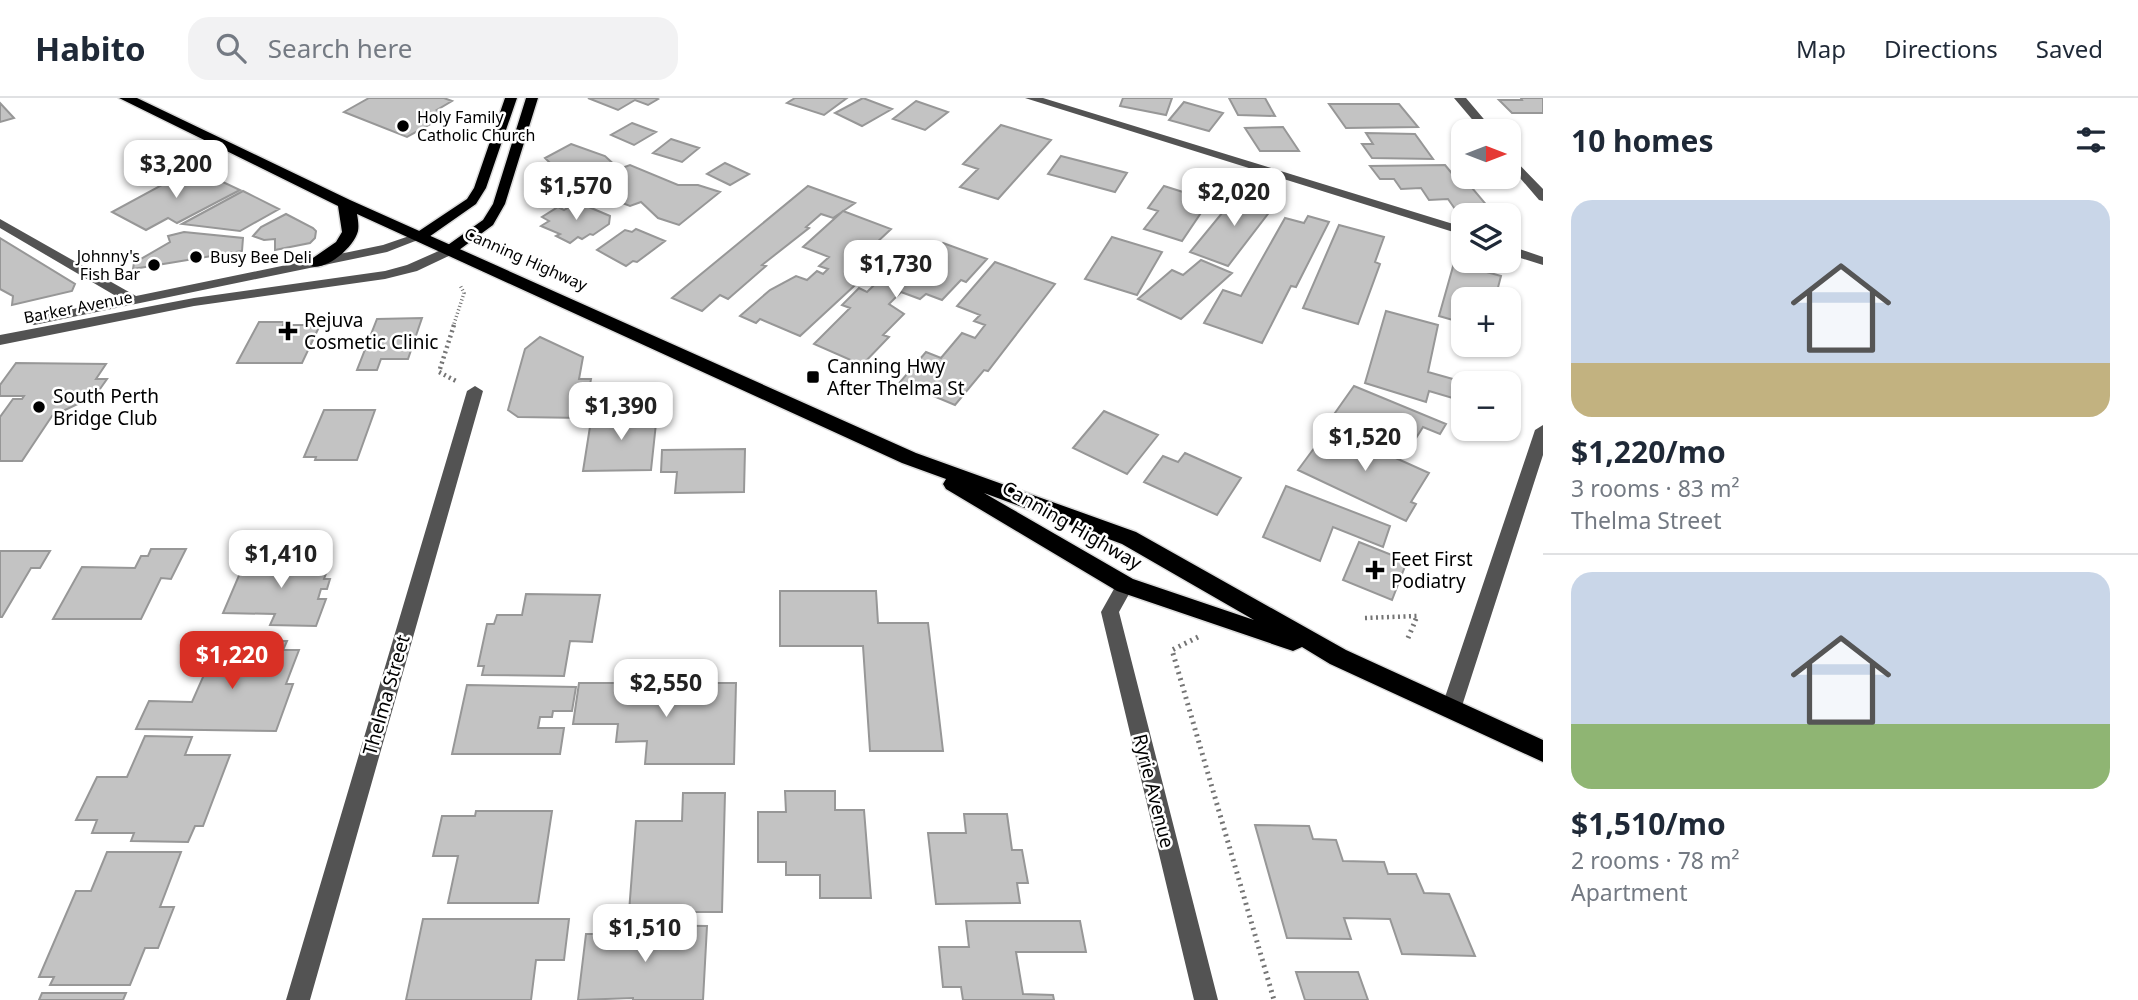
<!DOCTYPE html>
<meta charset="utf-8">
<style>
:root{--surface:#fff;--page:#f2f2f3;--text:#1f2937;--muted:#747a83;--line:#e0e1e3;--accent:#d93025}
body{margin:0;font-family:"Noto Sans",sans-serif;background:var(--page);color:var(--text);height:100vh;display:flex;flex-direction:column;font-size:26px;white-space:nowrap}
*{box-sizing:border-box;margin:0}
p{font-size:23px;color:var(--muted)}
.icon{flex:none;width:38px;height:38px;fill:none;stroke:currentColor;stroke-width:2;stroke-linecap:round;stroke-linejoin:round}
.map{position:relative;flex:1;overflow:hidden}
.panel{display:flex;flex-direction:column;background:var(--surface);width:595px}
.panel>*{flex:none}
.needle{width:46px;rotate:90deg}
.fabs{position:absolute;left:1451px;top:21px;display:grid;gap:14px}
.fabs a{display:grid;place-items:center;width:70px;height:70px;border-radius:14px;background:var(--surface);box-shadow:0 2px 5px #0004;font-size:35px}
.price{position:absolute;translate:-50% -60px;padding:0 16px;border-radius:14px;background:#fff;color:#222;font-size:23px;line-height:46px;filter:drop-shadow(0 2px 4px #0008)}
.price::after{content:'';position:absolute;left:50%;top:42px;width:21px;height:16px;margin-left:-10px;background:inherit;clip-path:polygon(0 0,100% 0,50% 100%)}
.price.current{background:var(--accent);color:#fff}
ul{padding:0;list-style:none}
li{display:grid;align-content:center;gap:14px;height:371px;padding:0 28px}
li+li{border-top:2px solid var(--line)}
li span{display:grid;place-items:center;height:217px;border-radius:21px;color:#555}
li>.icon{margin-inline-start:auto}
span .icon{width:126px;height:126px;fill:#fffc;stroke-width:1}
li b{font-size:30px}
h2{display:flex;justify-content:space-between;align-items:center;height:84px;padding:0 28px;font-size:30px}
header{display:flex;align-items:center;gap:42px;box-sizing:border-box;height:98px;padding:0 35px;background:var(--surface);border-bottom:2px solid var(--line)}
header strong{font-size:33px}
nav{display:flex;gap:38px;margin-inline-start:auto;font-size:24px}
.search{width:490px;height:63px;background:var(--page);display:flex;align-items:center;gap:18px;box-sizing:border-box;padding:0 24px;border-radius:21px;color:var(--muted);font-size:26px}
main{display:flex;flex:1;min-height:0}
.map>svg:first-child{display:block}
.building{fill:#c3c3c3;stroke:#979797;stroke-width:2}
.lines{fill:none;stroke-linecap:round;stroke-linejoin:round}
.major-casing{stroke:#dbdbdb;stroke-width:3}
.highway-casing{stroke:#dbdbdb;stroke-width:3}
.path-far2{stroke:#757575;stroke-width:3.5;stroke-dasharray:1 2.5;stroke-linecap:butt}
.path-far1{stroke:#757575;stroke-width:4.5;stroke-dasharray:2 3.5;stroke-linecap:butt}
.path{stroke:#757575;stroke-width:5;stroke-dasharray:2 4.5;stroke-linecap:butt}
.minor{fill:#535353;fill-rule:evenodd}
.major{fill:#000;fill-rule:evenodd}
.highway{fill:#000;fill-rule:evenodd}
.poi-dot{fill:#000;stroke:#fff;stroke-width:2.5}
.labels{text-anchor:middle;dominant-baseline:central;stroke-width:5;stroke-linejoin:round;paint-order:stroke}
.far-poi-label{font-size:16px;fill:#000;stroke:#fff;text-anchor:start}
.far-street-label{font-size:16px;fill:#000;stroke:#fff}
.poi-label{font-size:19px;fill:#000;stroke:#fff;text-anchor:start}
.street-label{font-size:19px;fill:#000;stroke:#fff}
</style>
<header>
<strong>Habito</strong>
<div class="search"><svg class="icon" aria-label="search" viewBox="0 0 24 24"><circle cx="10" cy="10" r="6"/><path d="M15 15l6 6"/></svg>Search here</div>
<nav><a>Map</a><a>Directions</a><a>Saved</a></nav>
</header>
<main>
<div class="map">
<svg width="1543" height="902" viewBox="0 0 1543 902">
<rect width="100%" height="100%" fill="#fff"/>
<!-- building -->
<path class="building" d="M369,0h75l8,3 -15,9 10,5 -40,22 -63,-25z
M588,0h68l2,1 -10,6 -13,-5 -17,10z
M795,0h52l-23,17 -37,-12z
M863,0l29,11 -30,17 -27,-13z
M1123,0h49l-6,17 -46,-9z
M1229,0h36l10,18 -37,-1z
M1521,0h22v15h-31l-13,-13h23z
M916,3l32,11 -23,18 -32,-11z
M1184,4l39,11 -14,18 -40,-11z
M0,5l14,15 -14,4z
M1329,6h70l19,23 -72,1z
M632,25l24,9 -22,13 -23,-10z
M1001,27l50,15 -53,59 -38,-12 18,-18 -15,-5z
M1283,29l16,24h-39l-15,-23z
M1366,35l49,1 18,25 -61,-1 -10,-14h11z
M671,41l28,9 -17,14 -29,-9z
M571,46l34,12 14,13 11,-4 48,20h20l22,7 -41,33 -21,-7 -17,-16 -11,4 -45,-17 8,-6 -36,-13 -12,-12z
M1061,58l66,17 -12,19 -67,-18z
M725,65l24,11 -19,11 -23,-11z
M1445,67l9,11h8l27,32 -34,1 -7,-10 -19,1 -8,-12 -20,1 -7,-10h-14l-10,-13z
M193,70l47,22 -63,33 -9,-5 -22,12 -34,-18z
M1195,78l26,7 -39,58 -38,-12 14,-18 -10,-3 16,-22 19,6z
M808,88l47,17 -22,15 -12,-4 -15,13 3,1 -47,37 4,1 -38,33 -8,-4 -18,16 -30,-13z
M1241,92l36,12 -49,64 -38,-14z
M243,93l36,18 -39,22 -58,-7z
M577,104l33,14 -1,8 -16,11 -3,-1 -8,5 -4,-2 -8,6 -14,-7 4,-2 -19,-8 8,-5 -7,-4 16,-10 6,3z
M843,113l48,18 -17,16 18,6 -92,85 -40,-17 -4,4 -16,-7 30,-26 26,-14 11,4 10,-9 6,3 5,-5 -9,-3 10,-9 -26,-10z
M286,116l27,14 3,3 -1,7 -5,5 -35,7v-11l-11,1 -11,-4 8,-9z
M1308,118l21,6 -33,65 -5,-1 -29,57 -58,-20 19,-33 18,6 44,-78 19,5z
M1339,127l45,12 -9,25 5,2 -22,60 -55,-16z
M636,131l29,12 -28,21 -4,-1 -7,5 -29,-16 28,-20 7,2z
M184,134l59,6 -1,13 -109,18 1,-6 36,-21 -2,-6z
M1112,139l50,15 -25,43 -52,-16z
M0,140l75,46 -3,7 -60,14 1,-9 -13,-7z
M943,145l44,16 -21,23 -5,-2 -19,20 -16,-6 -6,5 -19,-7 -12,12 15,10 -21,21 6,2 -27,28 -48,-21 36,-36 -8,-3 17,-17 8,4 38,-37 17,7z
M1201,162l31,13 -51,46 -43,-20 34,-29 11,5z
M995,164l60,22 -67,87 -4,-1 -29,35 -55,-23 26,-30 15,6 21,-25 13,5 10,-13 -11,-4 6,-6 -23,-9z
M1454,165l47,13 -6,23h-32v24l-24,-7z
M1386,213l52,14 -10,47 32,9 -4,18 -27,-8 -3,11 -61,-19z
M422,220l-14,41h-27l-4,11h-20l20,-51z
M259,224h25l-1,3h37l-18,38h-65z
M540,239l43,20 -4,22h12l-7,39 -66,-1 -10,-7 17,-61z
M16,265l90,1 -10,15h11l-12,17 -43,20 -30,45h-22v-44l13,-18h9l2,-3h-24v-11z
M1354,288l92,38 -6,10 -17,-7 -17,27 -76,-34z
M324,312h51l-18,50h-42l1,-3h-12z
M1104,313l54,24 -31,39 -54,-26z
M592,316h65l-6,56 -68,1z
M1329,330l100,45 -18,29 5,2 -10,17 -108,-51z
M745,351l-1,43 -69,1 2,-21h-16l1,-22z
M1185,355l56,25 -24,37 -73,-33 19,-26 15,6z
M1286,388l104,40 -7,21 -50,-20 -13,34 -57,-24z
M1359,444l48,19 -15,39 -49,-20z
M151,451h35l-15,30 -10,-1 -20,41h-88l29,-52 53,1 6,-12h7z
M0,453h50l-10,17h-9l-29,49h-2z
M246,461l85,1 -7,19h6l-3,10h-6l-3,10h8l-10,27 -46,-1 5,-11 -52,-1z
M780,493h96l2,32h50l15,128h-73l-7,-105h-83z
M526,496l74,1 -8,47 -22,-1 -6,35 -82,-1 2,-9h-6l9,-42h7l3,-9h25z
M219,543h68l-4,9h16l-13,34h7l-17,47 -140,-2 13,-28 43,1z
M579,585h157l-2,81h-89l2,-23 -31,1 2,-18h-45z
M467,587l109,2 -4,24h-19l-1,6h-12l-2,11h26l-4,26h-108z
M145,638l47,1 -7,18h45l-27,71h-8l-7,16 -57,-1 3,-8h-42l5,-13h-21l21,-43h30z
M785,693h50v19h29l7,88h-51v-23h-34v-13h-28v-50h28z
M683,695h42l-3,119h-93l7,-91h46z
M476,713h76l-14,92h-90l10,-47h-25l9,-40h33z
M964,716h43l5,36h10l6,33h-11l3,20 -84,1 -8,-71h38z
M1255,727l54,1 4,13 23,1 7,21 41,1 4,12h28l8,19 25,1 26,62 -73,-2 -12,-35 -46,-1 7,21 -64,-1z
M107,754h74l-21,55h14l-16,41h-13l-15,37h-80l4,-8h-15l37,-86h15z
M423,821h146l-5,41h-28l-5,40h-125z
M966,823h114l6,31h-70l7,42 30,1 1,5h-91l-2,-13h-18l-4,-40h30z
M631,827l76,1 -4,74h-70v-2l-55,2 8,-66h45z
M1296,874h62l10,28h-63z
M42,895h84l-3,7h-84z"/>
<g class="lines">
<defs>
<path id="major" d="M505,0h12l-31,90 -10,16 -50,35h-10v-6l51,-34 7,-11z
M526,0h12l-33,106 -12,21 -38,28h-10v-6l38,-27 10,-16z"/>
<path id="highway" d="M119,0h18l213,102 566,253 220,79 210,118 197,90v22l-213,-98 -28,-17 -9,4 -176,-60 -171,-102 -3,-5 3,-5 -44,-16 -545,-249c1,6 2,11 1,17 -4,16 -31,40 -48,35l-2,-3 2,-3 26,-18 6,-10 -4,-26zM984,395l138,51 132,76 -121,-41z"/>
</defs>
<!-- major casing -->
<use href="#major" class="major-casing"/>
<!-- highway casing -->
<use href="#highway" class="highway-casing"/>
<!-- path-far2 -->
<path class="path-far2" d="M453,229l11,-34 -4,-8"/>
<!-- path-far1 -->
<path class="path-far1" d="M454,227l-15,47 17,9
M1365,520l52,-2 -2,5"/>
<!-- path -->
<path class="path" d="M1198,539l-26,13 102,350
M1408,540l8,-19"/>
<!-- minor -->
<path class="minor" d="M1025,0h18l420,129v8z
M1454,0h12l28,33h-12z
M1508,55l35,36v12l-4,-1 -31,-36z
M0,121l136,77 247,-51 38,-13 7,4 -41,16 -353,73 -7,-4 2,-3 92,-19 -121,-71z
M1508,147l35,12v8l-35,-11z
M450,148l5,1v6l-38,18 -32,8 -191,27 -194,39v-10l194,-37 191,-27 22,-6z
M475,288l8,5 -173,609h-24l181,-609z
M1543,327v30l-82,254 -3,6 -7,2 -7,-2 -3,-6 94,-279z
M1125,480l6,2 3,5 -15,27 99,388h-24l-93,-388 18,-32z"/>
<!-- major -->
<use href="#major" class="major"/>
<!-- highway -->
<use href="#highway" class="highway"/>
</g>
<!-- markers -->
<g class="poi-dot">
<circle cx="403" cy="28" r="7"/>
<circle cx="196" cy="159" r="7"/>
<circle cx="154" cy="167" r="7"/>
<path d="M284.5 222.5h7v7h7v7h-7v7h-7v-7h-7v-7h7z"/>
<rect x="806" y="272" width="14" height="14" rx="3.5"/>
<circle cx="39" cy="309" r="7"/>
<path d="M1371.5 461.5h7v7h7v7h-7v7h-7v-7h-7v-7h7z"/>
</g>
<g class="labels">
<!-- far-poi labels -->
<g class="far-poi-label">
<text x="417" y="19">Holy Family<tspan x="417" dy="18">Catholic Church</tspan></text>
<text x="140" y="158" text-anchor="end">Johnny's<tspan x="140" dy="18">Fish Bar</tspan></text>
<text x="210" y="159">Busy Bee Deli</text>
</g>
<!-- far-street labels -->
<g class="far-street-label">
<text transform="translate(526 161) rotate(24)">Canning Highway</text>
<text transform="translate(78 209) rotate(-11)">Barker Avenue</text>
</g>
<!-- poi labels -->
<g class="poi-label">
<text x="304" y="222">Rejuva<tspan x="304" dy="22">Cosmetic Clinic</tspan></text>
<text x="827" y="268">Canning Hwy<tspan x="827" dy="22">After Thelma St</tspan></text>
<text x="53" y="298">South Perth<tspan x="53" dy="22">Bridge Club</tspan></text>
<text x="1391" y="461">Feet First<tspan x="1391" dy="22">Podiatry</tspan></text>
</g>
<!-- street labels -->
<g class="street-label">
<text transform="translate(1072 427) rotate(30)">Canning Highway</text>
<text transform="translate(386 597) rotate(-74)">Thelma Street</text>
<text transform="translate(1154 693) rotate(76)">Ryrie Avenue</text>
</g>
</g>
</svg>
<div class="fabs">
<a><svg class="needle" viewBox="-14 -14 28 28"><path d="M0-13l5 13h-10z" fill="#e53935"/><path d="M0 13l5-13h-10z" fill="#747a83"/></svg></a>
<a><svg class="icon" aria-label="layers" viewBox="0 0 24 24"><path d="M12 4l9 5-9 5-9-5zM3 14l9 5 9-5"/></svg></a>
<a>+</a>
<a>−</a>
</div>
<b class="price" style="left:176px;top:102px">$3,200</b>
<b class="price" style="left:576px;top:124px">$1,570</b>
<b class="price" style="left:1234px;top:130px">$2,020</b>
<b class="price" style="left:896px;top:202px">$1,730</b>
<b class="price" style="left:621px;top:344px">$1,390</b>
<b class="price" style="left:1365px;top:375px">$1,520</b>
<b class="price" style="left:281px;top:492px">$1,410</b>
<b class="price current" style="left:232px;top:593px">$1,220</b>
<b class="price" style="left:666px;top:621px">$2,550</b>
<b class="price" style="left:645px;top:866px">$1,510</b>
</div>
<section class="panel">
<h2>10 homes<svg class="icon" aria-label="filters" viewBox="0 0 24 24"><path d="M4 7h16M4 17h16"/><circle cx="9" cy="7" r="2"/><circle cx="15" cy="17" r="2"/></svg></h2>
<ul>
<li><span style="background:linear-gradient(#c9d6e8 75%,#c2b280 0)"><svg class="icon" aria-label="home" viewBox="0 0 24 24"><path d="M3 11l9-7 9 7M6 9v11h12V9"/></svg></span><div><b>$1,220/mo</b><p>3 rooms · 83 m²</p><p>Thelma Street</p></div></li>
<li><span style="background:linear-gradient(#c9d6e8 70%,#8fb573 0)"><svg class="icon" aria-label="home" viewBox="0 0 24 24"><path d="M3 11l9-7 9 7M6 9v11h12V9"/></svg></span><div><b>$1,510/mo</b><p>2 rooms · 78 m²</p><p>Apartment</p></div></li>
</ul>
</section>
</main>
